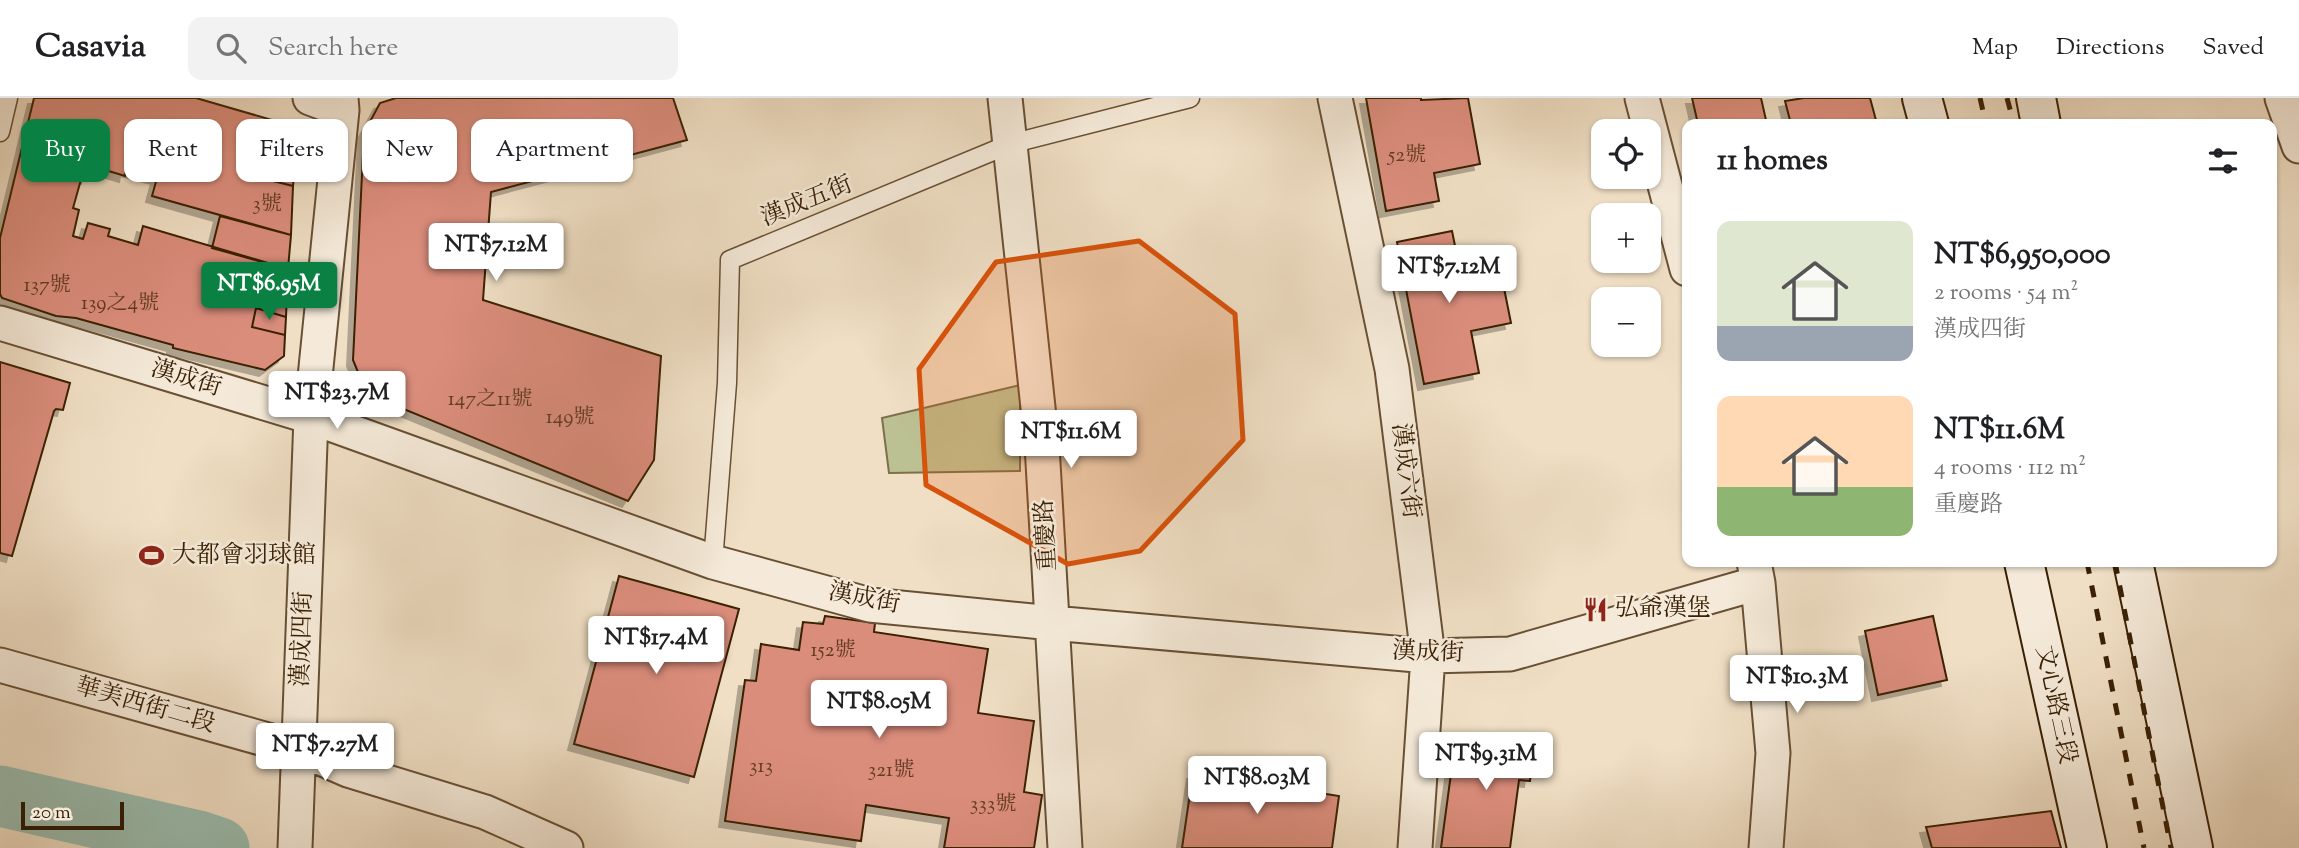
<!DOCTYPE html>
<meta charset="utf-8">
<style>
:root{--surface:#fff;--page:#f2f2f2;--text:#202124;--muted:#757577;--line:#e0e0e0;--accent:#0b8043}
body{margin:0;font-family:"Sorts Mill Goudy","Noto Serif TC",serif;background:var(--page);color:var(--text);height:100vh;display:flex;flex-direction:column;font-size:26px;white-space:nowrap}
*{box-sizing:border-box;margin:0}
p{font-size:23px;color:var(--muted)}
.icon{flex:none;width:38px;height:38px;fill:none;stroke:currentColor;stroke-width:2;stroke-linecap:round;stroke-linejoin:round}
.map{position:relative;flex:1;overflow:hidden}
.sheet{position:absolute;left:1682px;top:21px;width:595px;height:448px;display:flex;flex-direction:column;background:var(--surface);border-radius:14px;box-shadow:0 2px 5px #0004}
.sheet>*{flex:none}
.banner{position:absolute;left:21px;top:21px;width:665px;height:63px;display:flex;gap:14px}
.fabs{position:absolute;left:1591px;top:21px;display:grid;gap:14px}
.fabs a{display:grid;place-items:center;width:70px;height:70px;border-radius:14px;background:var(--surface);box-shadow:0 2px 5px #0004;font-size:35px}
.scale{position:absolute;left:21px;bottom:18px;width:103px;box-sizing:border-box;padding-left:7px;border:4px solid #3a2004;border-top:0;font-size:19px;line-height:24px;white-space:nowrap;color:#3a2004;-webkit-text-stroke:5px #f5ead9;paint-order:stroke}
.price{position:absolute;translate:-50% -60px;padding:0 16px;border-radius:7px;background:#fff;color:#222;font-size:23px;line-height:46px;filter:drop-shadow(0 2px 4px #0008)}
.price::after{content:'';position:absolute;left:50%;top:42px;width:21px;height:16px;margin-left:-10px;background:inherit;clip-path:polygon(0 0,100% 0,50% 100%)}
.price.active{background:var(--accent);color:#fff}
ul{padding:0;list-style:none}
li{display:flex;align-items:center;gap:21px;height:175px;padding:0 35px}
li span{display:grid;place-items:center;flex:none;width:196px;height:140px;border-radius:14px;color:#555}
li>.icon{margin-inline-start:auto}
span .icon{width:84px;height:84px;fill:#fffc;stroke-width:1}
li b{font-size:30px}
h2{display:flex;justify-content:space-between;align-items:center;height:84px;padding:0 35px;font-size:30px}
.chip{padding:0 24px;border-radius:14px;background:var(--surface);box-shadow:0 2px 5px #0004;font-size:24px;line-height:63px}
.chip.active{background:var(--accent);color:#fff}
header{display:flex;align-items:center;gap:42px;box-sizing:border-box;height:98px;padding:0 35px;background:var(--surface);border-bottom:2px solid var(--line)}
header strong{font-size:33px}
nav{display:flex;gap:38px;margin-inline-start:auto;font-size:24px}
.search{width:490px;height:63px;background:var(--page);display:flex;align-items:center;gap:18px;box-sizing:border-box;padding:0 24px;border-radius:14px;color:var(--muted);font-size:26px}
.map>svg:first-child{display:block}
.green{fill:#bcc193;stroke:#7b704c;stroke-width:2}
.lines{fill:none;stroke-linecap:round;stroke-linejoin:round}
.river{stroke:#9bbdaf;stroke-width:61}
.building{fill:#db8d7c;stroke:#3a2004;stroke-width:2;filter:url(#shadow)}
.lane-casing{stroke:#685034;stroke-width:21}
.street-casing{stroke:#685034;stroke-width:37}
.secondary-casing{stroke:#3a2004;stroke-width:42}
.lane{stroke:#f5ead9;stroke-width:18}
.street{stroke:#f5ead9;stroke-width:33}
.secondary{stroke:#f5ead9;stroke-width:38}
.rail{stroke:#3a2004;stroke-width:5;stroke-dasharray:12 12;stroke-linecap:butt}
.marked{fill:#d7530b;fill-opacity:0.2;stroke:#d7530b;stroke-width:5;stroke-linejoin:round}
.labels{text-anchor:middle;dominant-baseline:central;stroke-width:5;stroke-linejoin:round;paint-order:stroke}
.number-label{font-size:21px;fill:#623b22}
.street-label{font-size:24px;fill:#3a2004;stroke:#f5ead9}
.poi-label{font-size:24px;fill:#3a2004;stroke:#f5ead9;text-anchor:start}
</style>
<header>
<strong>Casavia</strong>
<div class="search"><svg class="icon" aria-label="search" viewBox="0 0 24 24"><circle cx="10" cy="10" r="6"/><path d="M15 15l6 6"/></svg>Search here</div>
<nav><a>Map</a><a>Directions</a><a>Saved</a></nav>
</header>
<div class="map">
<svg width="2299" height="750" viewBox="0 0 2299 750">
<defs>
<filter id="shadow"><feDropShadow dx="-6" dy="6" stdDeviation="0" flood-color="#0004"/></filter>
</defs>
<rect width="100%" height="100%" fill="#f0dfc5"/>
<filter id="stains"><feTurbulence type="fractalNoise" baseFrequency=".00286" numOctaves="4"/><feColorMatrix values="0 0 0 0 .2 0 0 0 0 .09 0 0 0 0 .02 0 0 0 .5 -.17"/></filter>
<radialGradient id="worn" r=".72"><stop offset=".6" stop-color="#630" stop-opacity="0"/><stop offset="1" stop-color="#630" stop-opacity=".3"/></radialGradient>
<!-- green -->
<path class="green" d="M1020,287v86l-131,2 -7,-55z"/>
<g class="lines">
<!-- river -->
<path class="river" d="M0,698l198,45 21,7"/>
</g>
<!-- building -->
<path class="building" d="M34,0h162l83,24 17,25 -1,20 -17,-4 -5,18 20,5 -2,49 -139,-39 5,-18 -31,-8 -1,6 -23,-7 4,-14 -12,-3 -7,26 -5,-2 -9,32 6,2 -6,26 10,3 5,-16 22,6 -2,7 30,9 5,-19 145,43 -2,48 -30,-9 -4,19 33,8 -1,21 -19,14 -92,-22v-3l-97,-27 -20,-2 -54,-18 -2,-4v-56z
M396,0h277l14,42 -196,52 -8,108 178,56 -7,104 -26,41 -261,-107 -14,-34 11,-227 16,-30z
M1366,0h55v2l47,-2 12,66 -46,9 5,28 -53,10z
M1692,0h69l5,22 -16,4h-52z
M1804,0h66l7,26h-86l-6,-23z
M278,65l17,4 -2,19 -20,-5z
M220,118l71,19 -3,34 -76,-21z
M1452,133l8,39 39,-7 12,60 -40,8 8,42 -55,11 -27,-142z
M256,210l30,9 -1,18 -33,-8z
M0,264l70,21 -7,27 -7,-1 -2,2 -42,145 -12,-3z
M619,478l120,33 -45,168 -120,-33z
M825,518l50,7 -1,9 114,17 -10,64 56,8 -10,71 18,3 -8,53h-90l5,-30 -83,-13 -5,36 -136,-20 20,-141 11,1 5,-37 38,6 4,-28 20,2z
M1933,518l14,64 -69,15 -13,-64z
M1468,635l67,8 -5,40 -11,-1 -9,68h-69l11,-82 11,1z
M1193,675l146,23 -7,52h-150z
M2051,713l10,37h-129l-6,-21z"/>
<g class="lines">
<defs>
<path id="lane" d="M0,34l8,-34
M713,464l14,-179 3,-123 280,-116 180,-46"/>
<path id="street" d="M310,0l32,12
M1005,0l37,347 23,403
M1335,0l57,271 36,287 -13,192
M1642,0l45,171
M2282,0l17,48
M0,225l311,94 402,145 157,43 182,18 376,33 82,-2 248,-71
M1754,464l4,21 15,170 -7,95
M0,567l300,84 48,21 137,42 81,36
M295,750l16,-431 31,-307 -1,-12"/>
<path id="secondary" d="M1922,0l7,26
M2036,0l5,26
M2024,464l63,286
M2133,464l60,286"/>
</defs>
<!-- lane casing -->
<use href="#lane" class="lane-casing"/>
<!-- street casing -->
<use href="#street" class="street-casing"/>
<!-- secondary casing -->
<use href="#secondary" class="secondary-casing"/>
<!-- lane -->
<use href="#lane" class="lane"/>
<!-- street -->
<use href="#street" class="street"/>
<!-- secondary -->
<use href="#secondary" class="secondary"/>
<!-- rail -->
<path class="rail" d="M1980,0l6,26
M2007,0l7,26
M2087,464l57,286
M2115,464l56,286"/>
</g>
<!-- marked area -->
<path class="marked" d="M1139,143l96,73 8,126 -103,111 -72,13 -142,-79 -7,-116 77,-107z"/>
<!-- icons -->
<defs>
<symbol id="stadium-bare" viewBox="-9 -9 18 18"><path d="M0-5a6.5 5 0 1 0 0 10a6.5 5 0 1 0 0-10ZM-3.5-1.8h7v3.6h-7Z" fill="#8f2418" stroke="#f5ead9" stroke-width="2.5" paint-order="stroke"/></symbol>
<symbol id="restaurant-bare" viewBox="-9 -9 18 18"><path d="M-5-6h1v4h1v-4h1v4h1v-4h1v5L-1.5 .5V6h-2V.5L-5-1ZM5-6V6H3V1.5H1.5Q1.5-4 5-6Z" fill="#8f2418" stroke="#f5ead9" stroke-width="2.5" paint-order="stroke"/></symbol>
</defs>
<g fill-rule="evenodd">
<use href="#stadium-bare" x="134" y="440" width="35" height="35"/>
<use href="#restaurant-bare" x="1578" y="494" width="35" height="35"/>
</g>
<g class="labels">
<!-- number labels -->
<g class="number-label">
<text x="1407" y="58">52號</text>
<text x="267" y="107">3號</text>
<text x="47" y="188">137號</text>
<text x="120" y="206">139之4號</text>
<text x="490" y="302">147之11號</text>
<text x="570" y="320">149號</text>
<text x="833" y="553">152號</text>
<text x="761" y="669">313</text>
<text x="891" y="673">321號</text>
<text x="993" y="707">333號</text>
</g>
<!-- street labels -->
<g class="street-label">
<text transform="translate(807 104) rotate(-22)">漢成五街</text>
<text transform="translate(186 281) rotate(17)">漢成街</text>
<text transform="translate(1405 373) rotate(83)">漢成六街</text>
<text transform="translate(1047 437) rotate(-93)">重慶路</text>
<text transform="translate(864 501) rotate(11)">漢成街</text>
<text transform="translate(303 541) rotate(-88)">漢成四街</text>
<text transform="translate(1428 555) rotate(2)">漢成街</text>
<text transform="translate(2055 607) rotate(78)">文心路三段</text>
<text transform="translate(145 608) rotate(16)">華美西街二段</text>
</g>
<!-- poi labels -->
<g class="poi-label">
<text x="172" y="458">大都會羽球館</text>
<text x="1615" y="511">弘爺漢堡</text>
</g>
</g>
<rect width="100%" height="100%" filter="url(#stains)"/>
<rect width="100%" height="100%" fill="url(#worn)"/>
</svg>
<div class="fabs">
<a><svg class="icon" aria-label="locate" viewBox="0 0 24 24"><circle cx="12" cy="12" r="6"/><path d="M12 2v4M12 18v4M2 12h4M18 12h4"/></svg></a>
<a>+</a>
<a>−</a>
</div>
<div class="scale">20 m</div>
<b class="price" style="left:496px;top:185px">NT$7.12M</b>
<b class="price" style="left:1449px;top:207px">NT$7.12M</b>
<b class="price active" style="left:269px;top:224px">NT$6.95M</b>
<b class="price" style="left:337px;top:333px">NT$23.7M</b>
<b class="price" style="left:1071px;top:372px">NT$11.6M</b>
<b class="price" style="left:656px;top:578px">NT$17.4M</b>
<b class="price" style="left:1797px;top:617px">NT$10.3M</b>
<b class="price" style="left:879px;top:642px">NT$8.05M</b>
<b class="price" style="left:325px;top:685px">NT$7.27M</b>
<b class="price" style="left:1486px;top:694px">NT$9.31M</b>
<b class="price" style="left:1257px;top:718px">NT$8.03M</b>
<div class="banner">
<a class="chip active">Buy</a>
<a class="chip">Rent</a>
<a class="chip">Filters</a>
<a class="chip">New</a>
<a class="chip">Apartment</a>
</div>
<section class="sheet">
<h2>11 homes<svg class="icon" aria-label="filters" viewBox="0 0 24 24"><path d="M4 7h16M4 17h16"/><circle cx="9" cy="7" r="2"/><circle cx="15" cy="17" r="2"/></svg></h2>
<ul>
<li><span style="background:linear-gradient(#dfe7d0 75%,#9aa5b1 0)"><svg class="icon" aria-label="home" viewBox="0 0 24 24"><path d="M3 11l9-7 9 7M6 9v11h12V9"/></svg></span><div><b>NT$6,950,000</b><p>2 rooms · 54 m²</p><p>漢成四街</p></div></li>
<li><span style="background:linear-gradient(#ffd9b3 65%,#8fb573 0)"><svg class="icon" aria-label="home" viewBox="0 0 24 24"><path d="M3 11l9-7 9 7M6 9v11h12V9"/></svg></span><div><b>NT$11.6M</b><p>4 rooms · 112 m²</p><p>重慶路</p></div></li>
</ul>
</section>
</div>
